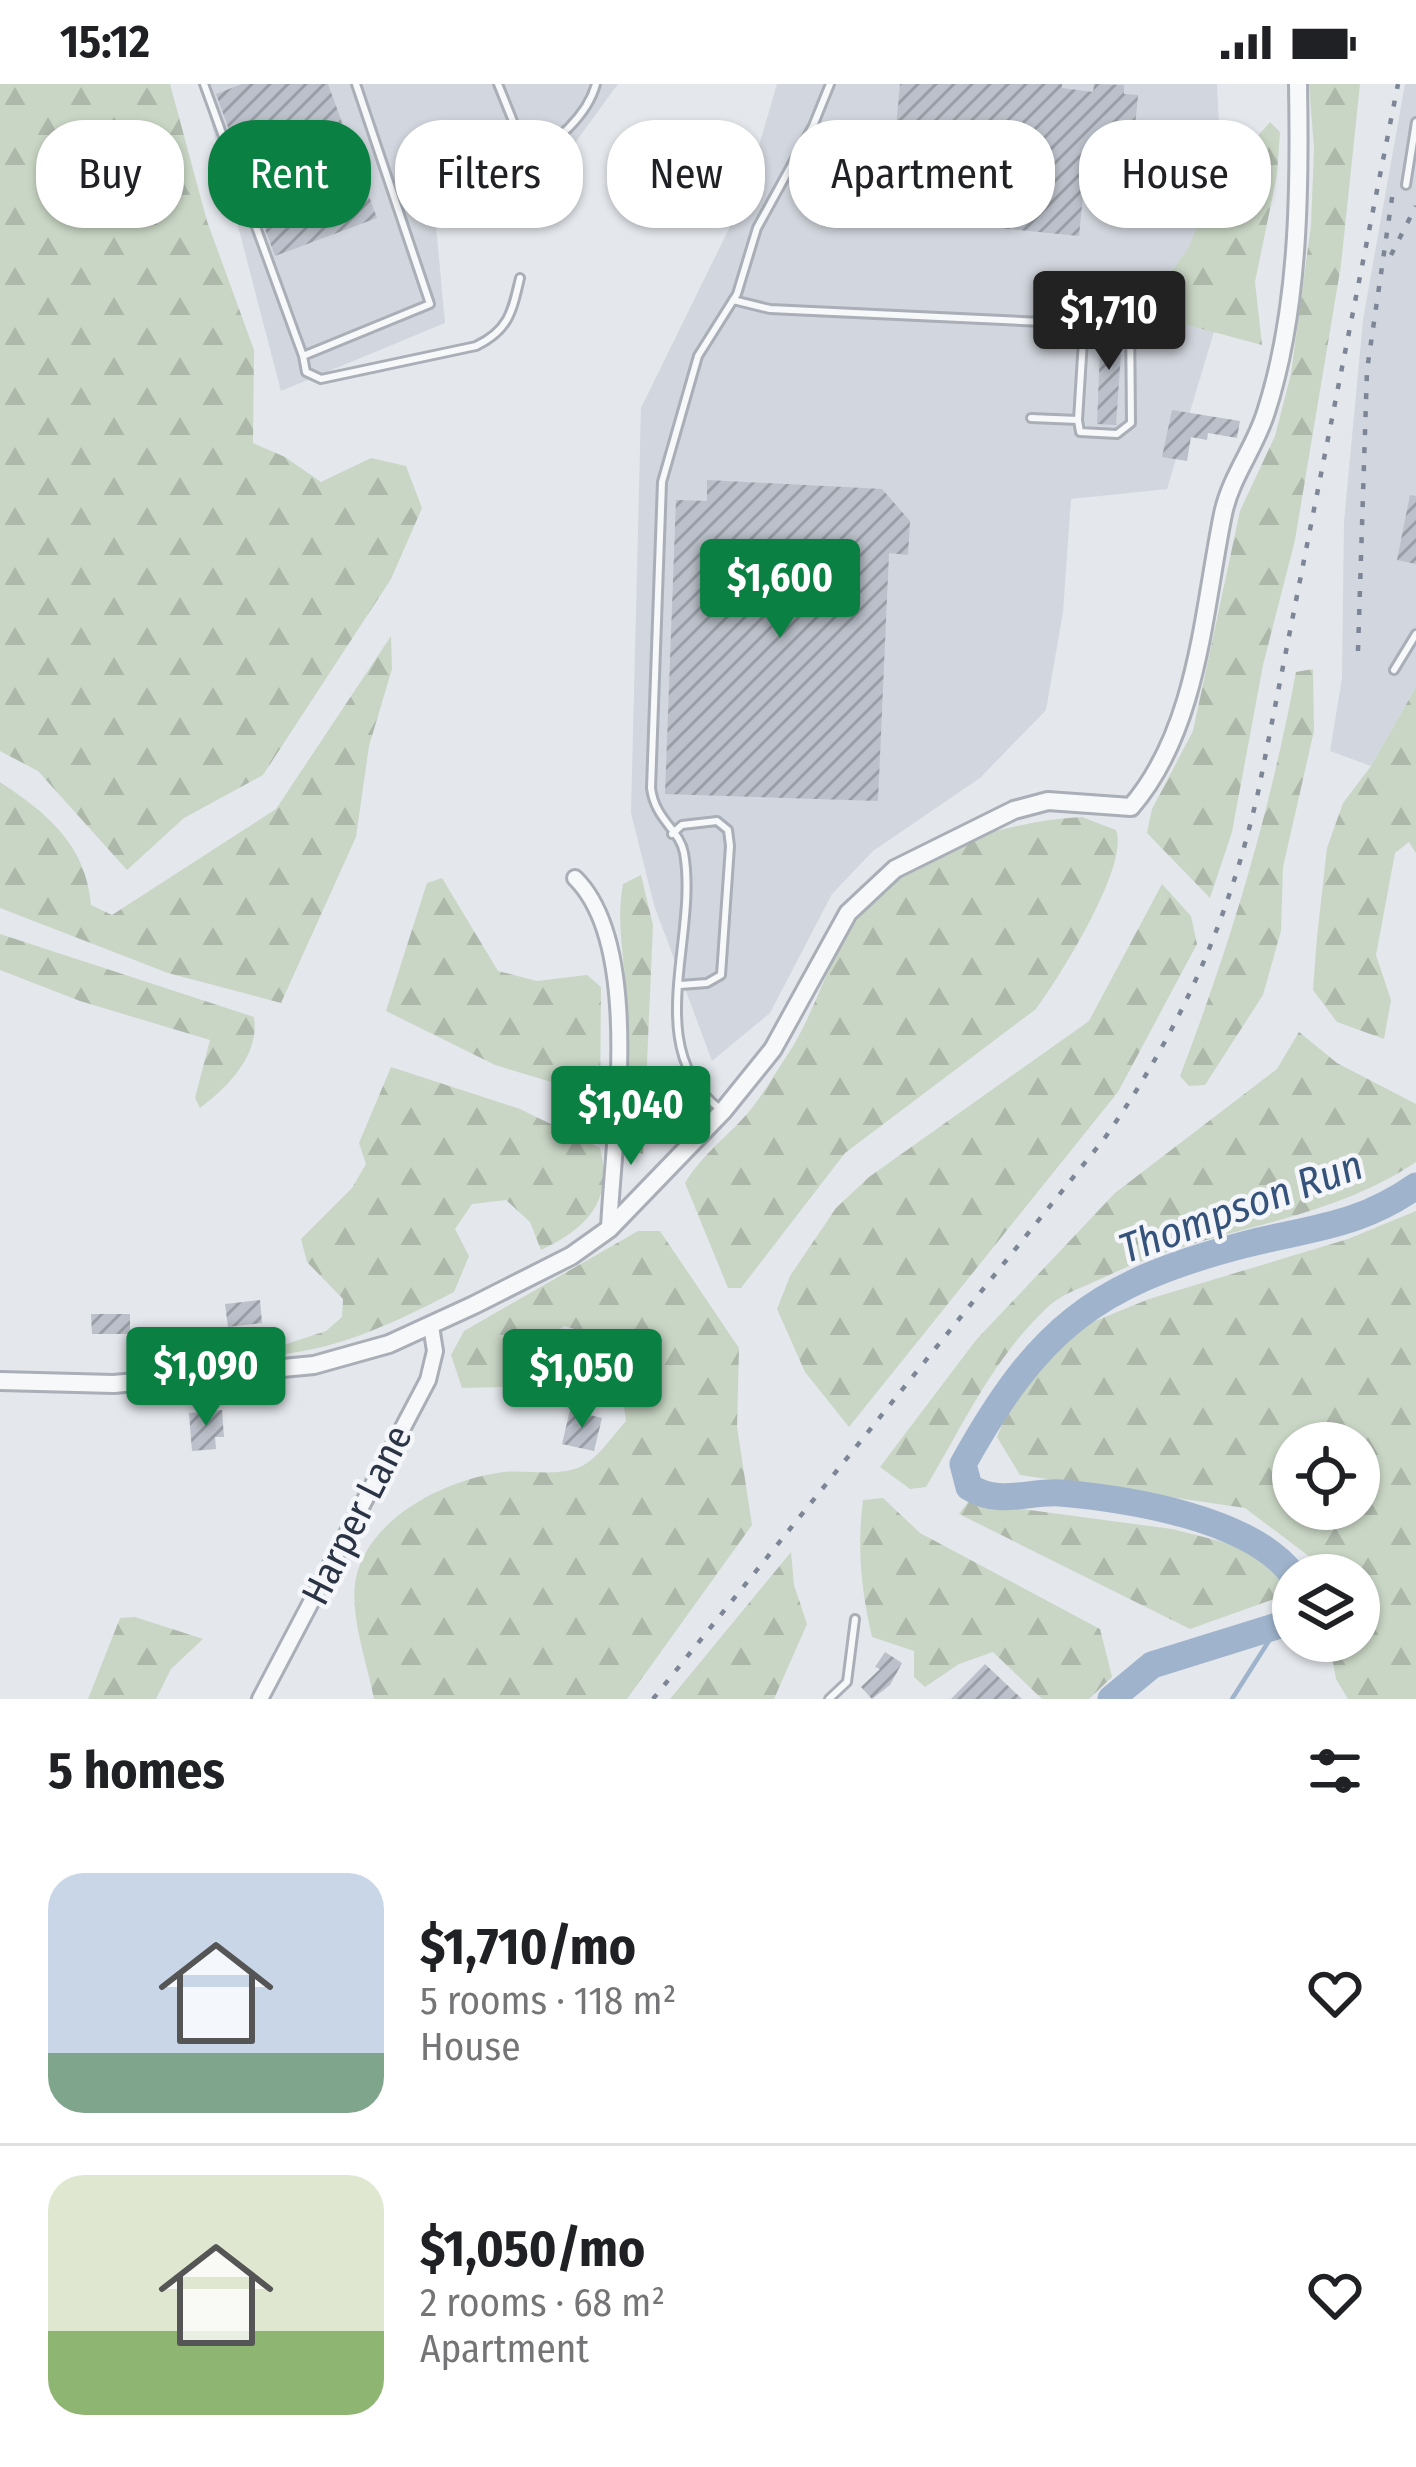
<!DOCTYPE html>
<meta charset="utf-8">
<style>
:root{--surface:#fff;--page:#f2f2f2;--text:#202124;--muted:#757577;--line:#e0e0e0;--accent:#0b8043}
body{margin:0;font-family:"Fira Sans Condensed",sans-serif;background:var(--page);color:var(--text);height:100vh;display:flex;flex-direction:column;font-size:45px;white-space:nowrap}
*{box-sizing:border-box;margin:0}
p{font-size:39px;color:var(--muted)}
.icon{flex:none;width:66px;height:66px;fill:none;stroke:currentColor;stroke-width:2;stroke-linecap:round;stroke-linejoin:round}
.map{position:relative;height:1615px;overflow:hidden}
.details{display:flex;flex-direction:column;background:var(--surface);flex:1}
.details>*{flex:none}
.banner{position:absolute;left:36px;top:36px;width:1344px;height:108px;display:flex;gap:24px}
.controls{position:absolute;left:1272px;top:1338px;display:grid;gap:24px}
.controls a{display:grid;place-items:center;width:108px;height:108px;border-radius:50%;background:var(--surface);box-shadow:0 3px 9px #0004;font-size:60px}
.price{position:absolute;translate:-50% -102px;padding:0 27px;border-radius:12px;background:var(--accent);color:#fff;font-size:39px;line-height:78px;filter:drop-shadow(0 3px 6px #0008)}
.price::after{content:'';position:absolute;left:50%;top:72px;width:36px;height:27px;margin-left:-18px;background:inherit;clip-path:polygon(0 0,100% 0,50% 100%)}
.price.on{background:#222;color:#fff}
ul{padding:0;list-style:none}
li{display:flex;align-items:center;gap:36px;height:300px;padding:0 48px}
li+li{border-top:3px solid var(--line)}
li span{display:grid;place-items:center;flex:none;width:336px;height:240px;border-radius:36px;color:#555}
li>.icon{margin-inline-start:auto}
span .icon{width:144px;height:144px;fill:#fffc;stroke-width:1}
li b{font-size:51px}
h2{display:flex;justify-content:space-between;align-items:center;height:144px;padding:0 48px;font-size:51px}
.tag{padding:0 42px;border-radius:48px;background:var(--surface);box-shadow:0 3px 9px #0004;font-size:42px;line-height:108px}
.tag.on{background:var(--accent);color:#fff}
.status{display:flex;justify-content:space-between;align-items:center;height:84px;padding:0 60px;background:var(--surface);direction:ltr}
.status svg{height:33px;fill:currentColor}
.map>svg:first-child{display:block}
.built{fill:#d2d6de}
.forest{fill:url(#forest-firs);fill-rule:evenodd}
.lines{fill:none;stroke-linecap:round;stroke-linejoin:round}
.stream{stroke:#9fb4cc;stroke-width:4.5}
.river{stroke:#9fb4cc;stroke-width:27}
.building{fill:url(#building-hatch)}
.service-casing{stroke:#a9aeb7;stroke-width:12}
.minor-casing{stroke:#a9aeb7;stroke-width:20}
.tertiary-casing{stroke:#a9aeb7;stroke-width:22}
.service{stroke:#f7f8fa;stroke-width:6}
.minor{stroke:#f7f8fa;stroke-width:14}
.tertiary{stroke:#f7f8fa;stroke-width:16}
.rail{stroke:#7d8696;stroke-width:4.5;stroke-dasharray:6 12;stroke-linecap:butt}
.labels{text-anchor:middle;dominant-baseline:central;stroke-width:9;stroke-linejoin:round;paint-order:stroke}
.street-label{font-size:39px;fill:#2b3445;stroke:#f4f6f9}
.water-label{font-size:42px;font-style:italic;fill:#34527a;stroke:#f4f6f9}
</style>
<div class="status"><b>15:12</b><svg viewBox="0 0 49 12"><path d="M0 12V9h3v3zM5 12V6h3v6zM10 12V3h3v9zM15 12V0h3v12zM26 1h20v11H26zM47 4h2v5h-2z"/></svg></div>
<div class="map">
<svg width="1416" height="1615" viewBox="0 0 1416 1615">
<defs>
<pattern id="forest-firs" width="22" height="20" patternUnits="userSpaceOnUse" patternTransform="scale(3)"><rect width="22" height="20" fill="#c9d6c5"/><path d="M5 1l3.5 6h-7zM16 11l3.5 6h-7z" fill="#adb8ab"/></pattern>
<pattern id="building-hatch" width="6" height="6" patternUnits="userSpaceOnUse" patternTransform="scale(3)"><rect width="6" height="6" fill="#bbc0ca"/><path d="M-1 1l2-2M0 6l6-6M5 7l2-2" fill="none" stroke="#989da6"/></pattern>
</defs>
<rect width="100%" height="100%" fill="#e4e7ec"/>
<!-- built -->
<path class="built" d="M201,0h417l-57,78 -126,53 10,108 -164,68z
M777,0h440l10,204 -60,201 -96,10 -8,113 -17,98 -66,68 -107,73 -41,43 -62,119 -58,48 -58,-156 -23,-92 10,-405 102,-208z
M1405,0h11v603l-45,79 -41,-15 12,-73 2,-156 19,-202z"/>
<!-- forest -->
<path class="forest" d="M0,0h170l37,137 47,129 -1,93 32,14 36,25 50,-24 35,8 16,42 -31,71 -128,196 -79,43 -57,52 -89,-99 -38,-20z
M1309,0h51l-19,181 -46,275 -32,125 -31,167 -22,66 -63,-65 5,-24 41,-78 47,-220 35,-75 16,-62 20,-149 3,-76z
M1270,38l10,10 -3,43 -22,107 7,63 -90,-24 -17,-26 34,-48 9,-23 29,-32 13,-36z
M391,552l1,33 -23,77 -13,91 -75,166 -113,-30 -168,-65v-126c48,32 86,63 91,123l21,10 164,-106z
M1313,585l1,62 -31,136 -2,64 -18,64 -58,90 -16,1 -9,-10c51,-133 90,-264 116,-404z
M1416,603v166l-7,-11 -14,11 -19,102 15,45 -7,39 -47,-17 -24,-32 4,-53 10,-89 16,-45 28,-37z
M1082,733l34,13c14,35 -57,148 -80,179l-191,144 -104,135h-13l-43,-105c18,-30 45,-48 67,-75 13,-17 24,-36 36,-54 30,-45 42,-105 78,-147 50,-59 142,-86 216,-90z
M641,791l12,50 -10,229 -7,-2c-15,-55 -7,-118 -11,-175 -3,-33 -8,-60 -2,-93z
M442,794l56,93 39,10 50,-6 14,12 -1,117 -32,-17 -73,-22 -109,-54 41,-128z
M1162,800l29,32 6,28 -79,148 -269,335 -44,-55 -28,-63 13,-33 46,-68 33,-31 220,-156z
M0,850l254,83c6,38 -26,70 -54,91l-5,-10 15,-58 -130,-39 -80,-31z
M1299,948l38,31 79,41v58c-94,63 -208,65 -309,114 -18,9 -42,16 -57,29 -56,51 -86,118 -124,182l-16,2 -30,-22 96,-127 139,-147 162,-124z
M391,983l129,42 80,39c14,54 -14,81 -59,102l-11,-28 -24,-22 -34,4 -17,25 14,27 -15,36c-62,32 -129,65 -201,63l73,-24 16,-14 1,-18 -36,-37 -6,-23 51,-51 14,-24 -7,-21z
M1416,1127v488h-68l-12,-20 -7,-38h30v-66h-44l-5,-18 -65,-49 -225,-33 -23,-38 20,-49 56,-58 76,-31 199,-60zM1293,1359h66v66h-66z
M638,1147h22l79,117 -2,79 15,98 -125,174h-253c-7,-37 -28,-93 -16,-129 18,-55 87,-89 139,-97 28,-5 56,5 83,-6 17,-7 33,-32 46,-46l-7,-49 -16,-35 -39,-11 -41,32 -19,29 -42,1 -11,-33 13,-24z
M883,1414l37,35 180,96 12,48 -23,22h-47l-49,-47 -34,12 -34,23 -11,-10v-26l-42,-14c-11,-48 -15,-89 -9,-137z
M968,1418l204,27 83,21 26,30 -7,19 -84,30 -231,-115z
M791,1468l3,33 13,39 -33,75h-104z
M135,1533l68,22 -32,30 -15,30h-68l32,-81z"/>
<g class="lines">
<!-- stream -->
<path class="stream" d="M1232,1615l47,-74"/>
<!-- river -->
<path class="river" d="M1293,1491c-43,-57 -164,-76 -233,-82 -32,-2 -61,13 -91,-6l-6,-23c74,-133 130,-180 280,-219 66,-17 115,-18 173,-59
M1111,1615l41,-34 141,-44"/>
</g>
<!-- building -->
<path class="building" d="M242,0h86l49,134 -102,38 -59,-162z
M900,0h162v4l31,4 1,-8 30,1v9l14,1 -8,84 -45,-4 -6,61 -131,-13 1,-17 -60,-5z
M1101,240l22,1 -7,100 -19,-1z
M1172,326l68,11 -3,17 -29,-5 -1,7 -16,-3 -4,24 -25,-4z
M707,396l175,9 28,32 -2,34 -19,-2 -11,248 -213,-7 11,-294 31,1z
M1410,411l6,1v68l-19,-4z
M260,1216l2,23 -34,4 -3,-23z
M91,1230h39v20h-38z
M222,1326l2,27h-9l1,12 -24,2 -3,-38z
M570,1326l32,8 -8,33 -32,-7z
M885,1568l17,11 -12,22 -18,14 -11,-12 19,-18 -5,-2z
M985,1580l37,35h-71z"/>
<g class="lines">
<defs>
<path id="service" d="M204,0l99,272
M356,0l74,220 -127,52 3,16 15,7 155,-33c33,-16 36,-34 44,-68
M498,0l29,72c28,-10 61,-42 69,-72
M1406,101l10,-63
M733,216l37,9 314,15 -6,96 -47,-2
M1078,336l2,12 37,2 14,-11 -1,-106 -36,-4 -10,11
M1394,586l22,-36
M672,750l10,-9 35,-4 11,9 2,16 -9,129 -14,8 -27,2
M720,1025c-80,-61 -21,-171 -36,-256 -4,-23 -29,-33 -33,-65l11,-306 36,-126 39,-62 20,-66 56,-102 17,-42
M829,1615l18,-17 8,-63"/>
<path id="minor" d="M575,794c69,68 38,258 34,351
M260,1615l168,-319 7,-29 -4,-25"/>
<path id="tertiary" d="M0,1297l114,3 200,-19 75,-21 85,-39 97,-49 38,-27 114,-118 50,-62 75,-136 47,-44 119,-59 34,-9 83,6c67,-78 72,-195 92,-293 8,-38 32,-66 43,-102 33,-102 34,-221 32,-328"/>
</defs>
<!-- service casing -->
<use href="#service" class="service-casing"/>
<!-- minor casing -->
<use href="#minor" class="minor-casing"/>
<!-- tertiary casing -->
<use href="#tertiary" class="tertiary-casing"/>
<!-- service -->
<use href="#service" class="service"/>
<!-- minor -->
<use href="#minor" class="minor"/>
<!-- tertiary -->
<use href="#tertiary" class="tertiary"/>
<!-- rail -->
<path class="rail" d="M1391,171l25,-49
M1358,567l9,-281 26,-179
M653,1615l451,-560c77,-109 126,-221 155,-351l139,-704"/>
</g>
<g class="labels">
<!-- street labels -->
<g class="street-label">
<text transform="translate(357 1431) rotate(-63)">Harper Lane</text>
</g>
<!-- water labels -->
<g class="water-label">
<text transform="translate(1241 1123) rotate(-20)">Thompson Run</text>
</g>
</g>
</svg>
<div class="controls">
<a><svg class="icon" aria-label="locate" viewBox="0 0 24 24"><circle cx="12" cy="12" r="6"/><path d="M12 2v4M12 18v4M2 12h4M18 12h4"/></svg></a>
<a><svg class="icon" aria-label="layers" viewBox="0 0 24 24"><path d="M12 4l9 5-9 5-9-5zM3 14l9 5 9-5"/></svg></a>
</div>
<b class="price on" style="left:1109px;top:289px">$1,710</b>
<b class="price" style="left:780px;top:557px">$1,600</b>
<b class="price" style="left:631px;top:1084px">$1,040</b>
<b class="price" style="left:206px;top:1345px">$1,090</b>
<b class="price" style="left:582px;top:1347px">$1,050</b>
<div class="banner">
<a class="tag">Buy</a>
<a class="tag on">Rent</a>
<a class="tag">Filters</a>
<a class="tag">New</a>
<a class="tag">Apartment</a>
<a class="tag">House</a>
</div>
</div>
<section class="details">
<h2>5 homes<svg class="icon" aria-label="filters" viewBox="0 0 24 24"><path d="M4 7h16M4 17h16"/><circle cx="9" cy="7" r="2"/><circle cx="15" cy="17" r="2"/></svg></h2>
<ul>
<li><span style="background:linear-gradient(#c9d6e8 75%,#7fa58c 0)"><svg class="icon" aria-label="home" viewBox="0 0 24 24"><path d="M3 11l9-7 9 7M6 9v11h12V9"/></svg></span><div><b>$1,710/mo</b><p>5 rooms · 118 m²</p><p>House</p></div><svg class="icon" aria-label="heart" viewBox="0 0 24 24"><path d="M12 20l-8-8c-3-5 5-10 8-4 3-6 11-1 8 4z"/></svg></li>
<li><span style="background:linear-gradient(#dfe7d0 65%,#8fb573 0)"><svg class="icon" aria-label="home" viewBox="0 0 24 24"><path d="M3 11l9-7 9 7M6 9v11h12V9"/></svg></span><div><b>$1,050/mo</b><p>2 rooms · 68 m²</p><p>Apartment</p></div><svg class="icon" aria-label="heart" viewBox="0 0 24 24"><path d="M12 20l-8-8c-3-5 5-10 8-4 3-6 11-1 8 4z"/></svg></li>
</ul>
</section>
